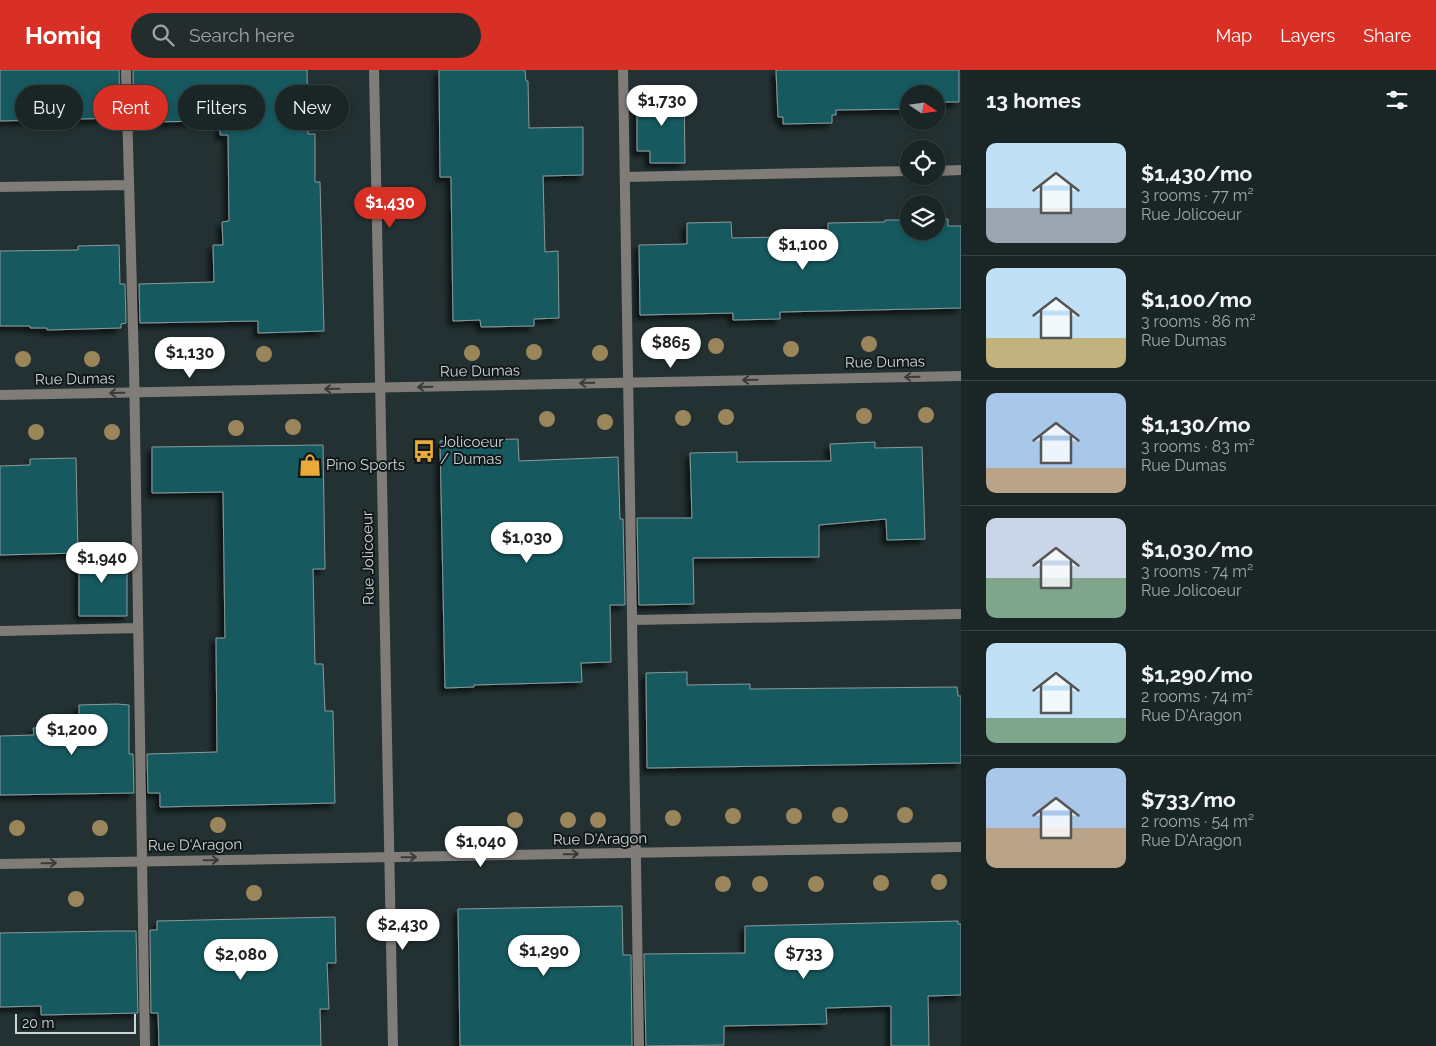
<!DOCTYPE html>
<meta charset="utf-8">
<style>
:root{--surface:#1a2526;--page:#232d2e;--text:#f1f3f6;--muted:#9fa5a7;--line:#384243;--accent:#d93025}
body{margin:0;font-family:Raleway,sans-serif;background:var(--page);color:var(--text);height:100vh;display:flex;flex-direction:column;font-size:19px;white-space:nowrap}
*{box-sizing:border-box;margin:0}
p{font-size:16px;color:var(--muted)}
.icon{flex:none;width:28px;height:28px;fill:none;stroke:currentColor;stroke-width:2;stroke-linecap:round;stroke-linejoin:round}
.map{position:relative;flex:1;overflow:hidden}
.side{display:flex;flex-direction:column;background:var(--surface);width:475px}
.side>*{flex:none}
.guide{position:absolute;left:15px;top:15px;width:475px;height:45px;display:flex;gap:10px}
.needle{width:32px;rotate:103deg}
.tools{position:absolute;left:900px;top:15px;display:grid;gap:10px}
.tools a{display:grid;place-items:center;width:45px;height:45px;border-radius:50%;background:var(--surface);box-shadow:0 2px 8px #0003,0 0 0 1px var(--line);font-size:25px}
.scale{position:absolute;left:15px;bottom:12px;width:121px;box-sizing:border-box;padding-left:5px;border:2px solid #cdd6d7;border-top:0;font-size:14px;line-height:18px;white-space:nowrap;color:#cdd6d7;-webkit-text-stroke:4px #121819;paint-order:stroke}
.price{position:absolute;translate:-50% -42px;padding:0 11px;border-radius:18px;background:#fff;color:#222;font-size:16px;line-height:32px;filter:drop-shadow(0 1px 2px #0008)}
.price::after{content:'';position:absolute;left:50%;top:30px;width:15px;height:11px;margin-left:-8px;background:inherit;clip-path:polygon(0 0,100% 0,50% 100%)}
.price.active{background:var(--accent);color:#fff}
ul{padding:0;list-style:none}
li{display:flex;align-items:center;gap:15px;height:125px;padding:0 25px}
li+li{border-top:1px solid var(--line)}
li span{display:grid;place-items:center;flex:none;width:140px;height:100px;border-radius:10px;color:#555}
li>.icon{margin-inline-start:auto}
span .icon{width:60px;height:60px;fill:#fffc;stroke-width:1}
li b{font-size:21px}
h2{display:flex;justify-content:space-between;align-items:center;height:60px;padding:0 25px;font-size:21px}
.chip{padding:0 18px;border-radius:22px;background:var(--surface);box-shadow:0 2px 8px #0003,0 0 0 1px var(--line);font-size:18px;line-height:45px}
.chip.active{background:var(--accent);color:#fff}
header{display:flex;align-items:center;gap:30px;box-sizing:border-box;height:70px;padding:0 25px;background:var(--accent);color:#fff}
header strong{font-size:24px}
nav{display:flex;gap:28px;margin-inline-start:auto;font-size:18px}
.search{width:350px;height:45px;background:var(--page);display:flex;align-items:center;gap:12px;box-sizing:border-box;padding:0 18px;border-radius:28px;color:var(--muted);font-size:19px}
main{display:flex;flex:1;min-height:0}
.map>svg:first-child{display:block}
.building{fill:#125a60;stroke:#899a9c;filter:url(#shadow)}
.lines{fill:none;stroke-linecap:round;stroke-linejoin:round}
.service{stroke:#807d78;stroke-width:10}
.minor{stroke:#807d78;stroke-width:10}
.tertiary{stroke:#807d78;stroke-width:10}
.tree{fill:#9b865b}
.oneway{stroke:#383b3a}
.labels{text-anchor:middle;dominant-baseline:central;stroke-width:4;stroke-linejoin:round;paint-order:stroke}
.street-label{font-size:15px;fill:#cdd6d7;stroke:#121819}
.poi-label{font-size:15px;fill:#cdd6d7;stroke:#121819;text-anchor:start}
</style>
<header>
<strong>Homiq</strong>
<div class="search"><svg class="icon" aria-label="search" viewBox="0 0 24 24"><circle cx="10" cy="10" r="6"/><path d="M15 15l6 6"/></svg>Search here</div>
<nav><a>Map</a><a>Layers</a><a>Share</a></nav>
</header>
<main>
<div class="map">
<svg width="961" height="976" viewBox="0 0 961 976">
<defs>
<filter id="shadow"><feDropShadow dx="-4.5" dy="4.5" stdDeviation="2.5" flood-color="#0009"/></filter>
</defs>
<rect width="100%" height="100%" fill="#233133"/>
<!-- building -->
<path class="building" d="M0,0h119l1,48 -120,3z
M133,0h174l1,64h7v48h5l4,149 -66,2v-12l-118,2 -1,-39 75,-2 -1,-37h10l-1,-23 7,-1 -1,-86h-8v-14l-77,1v-4h-9z
M439,0h86l1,11h2l1,47 54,-1v48l-40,1 2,76 13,-1 1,67 -25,1v7l-53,1 -1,-7 -27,1 -2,-144h-11z
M776,0h183v32h-23v-8h-27v15l-73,1v5h-4v8l-49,1v-7h-5z
M684,23l1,70h-35v-12h-13v-57z
M936,149h12v7h13v82l-181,4v7l-47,1v-7l-93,2 -1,-70 48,-1v-21l44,-1 1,16 96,-2v-13l57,-1v-2h24v11h27z
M119,175l1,39h5l1,39 -5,1v4l-74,2v-2h-17v-2h-30v-75l78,-1v-4z
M518,369l1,22 99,-4 2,62h3l2,86h-15l1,57 -30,1 1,19 -108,3v2l-29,1 -5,-247z
M875,372v6l47,-1 3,92 -38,1 -1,-21 -67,6v32l-126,1 1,46 -55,1 -2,-87h55l-2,-65 47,-1v10l94,-1 -1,-17z
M323,375l2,124h-12l2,95h8l2,47h8l2,92 -175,4v-14h-12l-1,-39 70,-2 -1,-114h9l-2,-146 -71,1v-46z
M76,388l2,95 -78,2v-89l30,-1v-6z
M79,480h34v11h14v55h-48z
M687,602v13l63,-1v5l207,-2 1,9h3v67l-314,5 -1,-95z
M117,634l12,1v49h4l1,39 -134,2v-59l34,-1 -1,-7 46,-1v-22z
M622,836l1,49h8l1,91h-172l-2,-137z
M335,847l1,46h-9l2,46h-9l1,37h-162l-1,-33h-7l-1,-83h7v-9z
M958,851v3h3v71l-33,1 1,50h-38v-40l-65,2 1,16 -103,2v19l-78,1 -2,-92 101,-1v-27z
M114,861h22l2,82 -97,2v-9l-41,1v-74z"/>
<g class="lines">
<!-- service -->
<path class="service" d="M126,0l8,296 11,680
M623,0l16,976
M936,101l25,-1
M625,107l284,-6
M0,117l129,-2
M632,550l329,-6
M0,561l138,-3"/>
<!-- minor -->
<path class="minor" d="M0,325l961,-19
M0,794l961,-17"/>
<!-- tertiary -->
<path class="tertiary" d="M374,0l19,976"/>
</g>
<!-- trees -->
<g class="tree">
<circle cx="869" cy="274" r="8"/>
<circle cx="716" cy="276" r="8"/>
<circle cx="665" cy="278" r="8"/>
<circle cx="791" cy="279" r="8"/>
<circle cx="534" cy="282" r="8"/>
<circle cx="472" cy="283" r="8"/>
<circle cx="600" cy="283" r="8"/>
<circle cx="264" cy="284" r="8"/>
<circle cx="213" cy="286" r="8"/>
<circle cx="23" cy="289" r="8"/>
<circle cx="92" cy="289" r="8"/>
<circle cx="926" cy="345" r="8"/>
<circle cx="864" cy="346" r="8"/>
<circle cx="726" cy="347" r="8"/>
<circle cx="683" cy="348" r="8"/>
<circle cx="547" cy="349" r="8"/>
<circle cx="605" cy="352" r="8"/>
<circle cx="293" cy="357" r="8"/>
<circle cx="236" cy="358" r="8"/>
<circle cx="36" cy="362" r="8"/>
<circle cx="112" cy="362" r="8"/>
<circle cx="840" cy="745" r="8"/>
<circle cx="905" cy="745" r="8"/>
<circle cx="733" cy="746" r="8"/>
<circle cx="794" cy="746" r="8"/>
<circle cx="673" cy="748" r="8"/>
<circle cx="515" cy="750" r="8"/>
<circle cx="568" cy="750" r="8"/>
<circle cx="598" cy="750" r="8"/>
<circle cx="218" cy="755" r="8"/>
<circle cx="17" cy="758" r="8"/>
<circle cx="100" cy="758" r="8"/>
<circle cx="939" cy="812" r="8"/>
<circle cx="881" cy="813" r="8"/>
<circle cx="723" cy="814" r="8"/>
<circle cx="760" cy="814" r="8"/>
<circle cx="816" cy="814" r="8"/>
<circle cx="254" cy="823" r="8"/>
<circle cx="76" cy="829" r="8"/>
</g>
<!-- one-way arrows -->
<defs><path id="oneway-shaft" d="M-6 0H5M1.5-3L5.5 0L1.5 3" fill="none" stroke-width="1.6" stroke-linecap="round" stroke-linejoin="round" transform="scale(1.25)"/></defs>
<g class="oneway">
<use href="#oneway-shaft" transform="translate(912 307) rotate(179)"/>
<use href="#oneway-shaft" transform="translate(750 310) rotate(179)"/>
<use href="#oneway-shaft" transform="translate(587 313) rotate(179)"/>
<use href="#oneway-shaft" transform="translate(425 317) rotate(179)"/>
<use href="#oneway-shaft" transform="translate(332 319) rotate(179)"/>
<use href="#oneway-shaft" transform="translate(117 323) rotate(179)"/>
<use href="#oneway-shaft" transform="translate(571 784) rotate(-1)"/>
<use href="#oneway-shaft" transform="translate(409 787) rotate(-1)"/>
<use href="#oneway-shaft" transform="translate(211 790) rotate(-1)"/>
<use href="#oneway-shaft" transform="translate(49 793) rotate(-1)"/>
</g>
<!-- icons -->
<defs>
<symbol id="bus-bare" viewBox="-9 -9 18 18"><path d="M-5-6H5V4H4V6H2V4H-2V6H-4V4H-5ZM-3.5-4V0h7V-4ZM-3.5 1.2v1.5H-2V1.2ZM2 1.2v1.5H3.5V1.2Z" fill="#eaaa39" stroke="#121819" stroke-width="2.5" paint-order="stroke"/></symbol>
<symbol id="shop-bare" viewBox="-9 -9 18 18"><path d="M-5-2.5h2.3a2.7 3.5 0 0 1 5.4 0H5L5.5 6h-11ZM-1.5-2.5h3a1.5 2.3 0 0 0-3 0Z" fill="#eaaa39" stroke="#121819" stroke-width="2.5" paint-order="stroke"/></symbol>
</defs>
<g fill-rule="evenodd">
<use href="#bus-bare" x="408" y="365" width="32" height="32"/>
<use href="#shop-bare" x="294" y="379" width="32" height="32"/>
</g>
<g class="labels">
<!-- street labels -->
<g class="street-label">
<text transform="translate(885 292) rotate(-1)">Rue Dumas</text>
<text transform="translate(480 301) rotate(-1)">Rue Dumas</text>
<text transform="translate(75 309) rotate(-1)">Rue Dumas</text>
<text transform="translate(368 488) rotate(-91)">Rue Jolicoeur</text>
<text transform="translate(600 769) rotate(-1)">Rue D'Aragon</text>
<text transform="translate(195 775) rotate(-1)">Rue D'Aragon</text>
</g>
<!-- poi labels -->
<g class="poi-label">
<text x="440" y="372">Jolicoeur<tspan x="440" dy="17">/ Dumas</tspan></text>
<text x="326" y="395">Pino Sports</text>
</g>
</g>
</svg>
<div class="tools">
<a><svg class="needle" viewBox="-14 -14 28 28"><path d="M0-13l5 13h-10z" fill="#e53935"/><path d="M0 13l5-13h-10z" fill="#9fa5a7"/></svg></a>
<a><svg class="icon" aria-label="locate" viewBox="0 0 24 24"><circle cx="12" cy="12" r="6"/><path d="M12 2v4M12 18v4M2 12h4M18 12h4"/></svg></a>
<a><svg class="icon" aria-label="layers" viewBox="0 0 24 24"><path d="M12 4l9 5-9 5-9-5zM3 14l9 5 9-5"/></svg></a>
</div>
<div class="scale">20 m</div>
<b class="price" style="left:662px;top:57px">$1,730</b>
<b class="price active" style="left:390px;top:159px">$1,430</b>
<b class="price" style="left:803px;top:201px">$1,100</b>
<b class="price" style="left:671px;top:299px">$865</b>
<b class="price" style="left:190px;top:309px">$1,130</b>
<b class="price" style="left:527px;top:494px">$1,030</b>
<b class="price" style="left:102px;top:514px">$1,940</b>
<b class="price" style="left:72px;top:686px">$1,200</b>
<b class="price" style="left:481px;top:798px">$1,040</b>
<b class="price" style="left:403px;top:881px">$2,430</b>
<b class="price" style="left:544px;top:907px">$1,290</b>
<b class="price" style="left:804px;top:910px">$733</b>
<b class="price" style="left:241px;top:911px">$2,080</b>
<div class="guide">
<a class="chip">Buy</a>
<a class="chip active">Rent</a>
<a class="chip">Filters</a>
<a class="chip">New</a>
</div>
</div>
<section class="side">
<h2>13 homes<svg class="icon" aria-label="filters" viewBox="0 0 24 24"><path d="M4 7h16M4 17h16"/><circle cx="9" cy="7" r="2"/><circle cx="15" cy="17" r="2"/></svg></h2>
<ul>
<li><span style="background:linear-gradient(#bfe0f5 65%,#9aa5b1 0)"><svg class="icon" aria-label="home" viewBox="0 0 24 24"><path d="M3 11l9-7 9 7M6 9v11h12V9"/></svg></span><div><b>$1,430/mo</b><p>3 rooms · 77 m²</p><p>Rue Jolicoeur</p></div></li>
<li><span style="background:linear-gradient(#bfe0f5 70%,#c2b280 0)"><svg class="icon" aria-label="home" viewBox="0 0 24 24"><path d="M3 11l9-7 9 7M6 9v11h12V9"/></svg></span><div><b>$1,100/mo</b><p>3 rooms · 86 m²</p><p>Rue Dumas</p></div></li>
<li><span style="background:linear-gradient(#a9c7e8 75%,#b9a48a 0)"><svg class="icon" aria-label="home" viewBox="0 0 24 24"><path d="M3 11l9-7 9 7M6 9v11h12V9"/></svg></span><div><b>$1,130/mo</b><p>3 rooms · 83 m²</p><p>Rue Dumas</p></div></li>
<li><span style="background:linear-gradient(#c9d6e8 60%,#7fa58c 0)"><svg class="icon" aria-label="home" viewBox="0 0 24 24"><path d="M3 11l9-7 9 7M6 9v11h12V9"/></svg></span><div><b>$1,030/mo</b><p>3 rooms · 74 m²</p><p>Rue Jolicoeur</p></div></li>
<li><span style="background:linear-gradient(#bfe0f5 75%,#7fa58c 0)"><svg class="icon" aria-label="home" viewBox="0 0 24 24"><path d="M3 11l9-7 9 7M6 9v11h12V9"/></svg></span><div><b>$1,290/mo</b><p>2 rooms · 74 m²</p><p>Rue D'Aragon</p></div></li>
<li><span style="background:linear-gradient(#a9c7e8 60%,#b9a48a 0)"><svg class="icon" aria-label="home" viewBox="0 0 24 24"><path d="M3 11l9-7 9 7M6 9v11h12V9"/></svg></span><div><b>$733/mo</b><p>2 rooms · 54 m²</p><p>Rue D'Aragon</p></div></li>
</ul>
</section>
</main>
